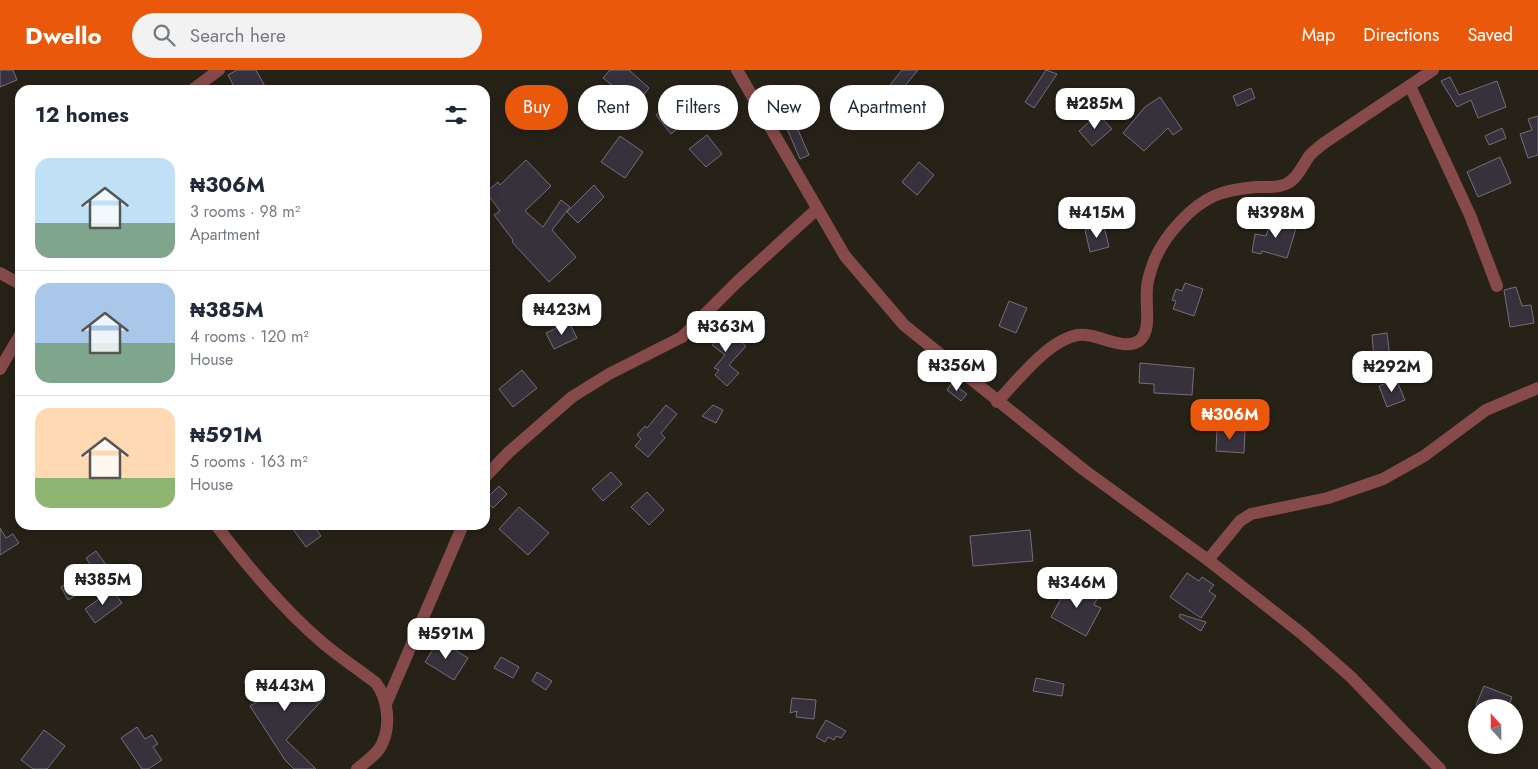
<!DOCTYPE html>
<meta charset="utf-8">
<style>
:root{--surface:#fff;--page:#f2f2f3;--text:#1f2937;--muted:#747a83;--line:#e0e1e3;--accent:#ea580c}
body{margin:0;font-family:Jost,sans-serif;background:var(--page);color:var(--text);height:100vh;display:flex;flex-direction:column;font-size:19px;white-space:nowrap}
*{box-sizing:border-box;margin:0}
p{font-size:16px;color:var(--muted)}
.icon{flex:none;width:28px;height:28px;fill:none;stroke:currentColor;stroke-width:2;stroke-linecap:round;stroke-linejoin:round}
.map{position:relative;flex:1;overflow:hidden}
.drawer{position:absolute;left:15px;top:15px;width:475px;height:445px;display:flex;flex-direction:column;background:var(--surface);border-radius:15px;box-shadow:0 2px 12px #0003}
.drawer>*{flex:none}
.top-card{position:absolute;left:505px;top:15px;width:475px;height:45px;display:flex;gap:10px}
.needle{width:32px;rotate:339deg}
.controls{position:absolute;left:1468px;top:629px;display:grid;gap:10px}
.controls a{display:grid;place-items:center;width:55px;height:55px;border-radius:50%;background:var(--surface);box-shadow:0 2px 12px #0003;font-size:25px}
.price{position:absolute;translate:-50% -42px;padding:0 11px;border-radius:10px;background:#fff;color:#222;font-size:16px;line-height:32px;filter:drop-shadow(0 1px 2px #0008)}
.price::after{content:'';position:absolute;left:50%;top:30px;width:15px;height:11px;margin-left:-8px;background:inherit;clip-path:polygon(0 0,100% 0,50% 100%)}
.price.current{background:var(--accent);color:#fff}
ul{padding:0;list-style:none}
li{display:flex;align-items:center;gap:15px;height:125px;padding:0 20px}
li+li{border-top:1px solid var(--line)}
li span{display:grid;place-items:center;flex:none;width:140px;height:100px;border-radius:15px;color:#555}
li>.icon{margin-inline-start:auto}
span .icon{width:60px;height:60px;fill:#fffc;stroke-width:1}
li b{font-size:21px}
h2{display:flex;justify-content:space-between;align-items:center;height:60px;padding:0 20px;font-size:21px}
.tag{padding:0 18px;border-radius:22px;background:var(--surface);box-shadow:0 2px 12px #0003;font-size:18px;line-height:45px}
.tag.current{background:var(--accent);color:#fff}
header{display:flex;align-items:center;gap:30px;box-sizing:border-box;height:70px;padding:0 25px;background:var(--accent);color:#fff}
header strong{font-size:24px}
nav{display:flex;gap:28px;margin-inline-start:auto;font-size:18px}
.search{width:350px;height:45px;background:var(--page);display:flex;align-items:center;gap:12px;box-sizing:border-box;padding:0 18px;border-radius:28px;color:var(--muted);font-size:19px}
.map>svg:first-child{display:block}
.building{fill:#36313b;stroke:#746e7a}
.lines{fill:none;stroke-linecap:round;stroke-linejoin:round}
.minor{stroke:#874a4a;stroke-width:12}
.tertiary{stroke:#874a4a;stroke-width:12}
</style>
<header>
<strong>Dwello</strong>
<div class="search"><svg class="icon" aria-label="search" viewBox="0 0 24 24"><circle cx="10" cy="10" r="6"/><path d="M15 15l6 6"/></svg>Search here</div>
<nav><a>Map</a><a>Directions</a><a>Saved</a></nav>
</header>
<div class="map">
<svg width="1538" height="699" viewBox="0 0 1538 699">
<rect width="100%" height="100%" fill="#272218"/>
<!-- building -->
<path class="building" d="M0,0h13l4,10 -17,7z
M237,0h19l11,20h-31l-8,-15z
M610,0h19l20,18 -23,30 -24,-18 11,-14 -10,-8z
M902,0h16l-19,23 -9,-8z
M1046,0l11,4 -23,34 -9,-6z
M1450,7l9,18 38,-14 9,26 -28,11 -7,-18 -14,7 -16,-26z
M1251,18l4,10 -18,8 -4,-10z
M681,25l15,19 -25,20 -15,-19z
M1160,27l22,32 -9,6 -5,-7 -24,23 -21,-18 22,-26z
M791,44l18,41 -9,4 -18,-42z
M1098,44l14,15 -20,17 -13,-15z
M1538,46v39l-10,3 -8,-24 12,-4 -4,-11z
M1502,58l4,10 -17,7 -4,-9z
M707,65l15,19 -16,13 -17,-18z
M620,66l23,16 -18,26 -24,-16z
M1500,87l11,26 -33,14 -11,-25z
M526,90l25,26 -26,25 18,16 18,-27 9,7 -18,23 24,27 -27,25 -37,-40 1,-2 -19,-25 6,-4 -14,-19 12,-10 2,3z
M919,92l15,13 -17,20 -15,-13z
M594,115l10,12 -26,26 -11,-11z
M1272,148l25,7 -10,33 -25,-7 -1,3 -9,-2 3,-18 11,2z
M1104,156l5,21 -19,5 -5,-22z
M1185,213l18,6 -9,27 -21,-7 3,-8 -4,-1 4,-11 6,2z
M1516,217l6,19 9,-1 3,18 -24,4 -6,-37z
M1009,231l18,7 -11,25 -17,-7z
M569,252l8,16 -23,11 -8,-16z
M718,252l28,24 -17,19 10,8 -12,13 -12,-11 4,-5 -5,-2 11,-13 -13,-10 5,-6 -8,-6z
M1387,263l3,24 -16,2 -2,-24z
M1140,293l54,5 -2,27 -38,-2v-9l-15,-1z
M522,300l15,18 -24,19 -14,-18z
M1396,309l9,21 -18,7 -8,-21z
M952,313l15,11 -6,7 -14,-11z
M666,335l11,9 -16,19 4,5 -17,19 -13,-11 6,-7 -4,-4 8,-9 2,2z
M713,335l10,5 -7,13 -14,-7z
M1217,359l28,2 -1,22 -28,-2z
M611,402l11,12 -19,17 -11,-12z
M499,416l8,8 -14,14 -8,-8z
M647,422l17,18 -15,15 -18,-18z
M519,437l30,26 -21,22 -29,-26z
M298,455h15l8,11 -15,11 -13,-18z
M0,458l6,10 7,-4 6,9 -19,12z
M1030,460l3,31 -60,5 -3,-30z
M96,481l16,22 -44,27 -7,-13 14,-9 15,-14 -4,-6z
M1187,503l12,8 3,-4 12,8 -5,6 7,5 -15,22 -31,-21z
M1070,512l28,15 -4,8 7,3 -15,28 -35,-19z
M112,520l10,13 -27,20 -10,-14z
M1180,544l26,8 -5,9 -22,-14z
M439,570l29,18 -14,22 -29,-18z
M501,587l18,10 -6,11 -19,-10z
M304,601l19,28 -37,41 30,29h-22l-9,-9 -35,-54 7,-4 -13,-20 15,-10 14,20z
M537,602l15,9 -6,9 -14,-9z
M1036,608l28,6 -2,12 -29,-5z
M1484,616l28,11 -4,11h-24l-8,-3z
M792,628l24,2 -2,19 -18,-2 1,-6 -7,2z
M826,650l20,11 -5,7 -5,-2 -2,4 -6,-3 -3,5 -9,-5z
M137,657l8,12 7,-4 6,9 -5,3 9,13 -14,9h-6l-21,-31z
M44,660l21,16 -18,23h-14l-12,-9z"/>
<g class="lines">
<!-- minor -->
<path class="minor" d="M1410,16l60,129 27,71
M192,20l27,-20
M0,203l20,11
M0,299l20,-34
M997,332c20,-21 51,-62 81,-67 19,-3 46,18 62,5 12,-10 5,-37 7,-51 0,-6 2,-13 4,-19 5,-18 16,-34 29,-48 24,-26 42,-32 76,-35 9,0 22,1 30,-3 12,-6 16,-18 24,-29 4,-4 9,-8 14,-12l109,-73
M485,407l24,-25 63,-55 37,-23 73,-37 54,-54 81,-74
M216,455c31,41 69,86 108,119 17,14 35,26 52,39 12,16 15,42 6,61 -4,10 -17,18 -25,25
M1208,490l32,-39 11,-7 77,-16 55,-19 41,-23 62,-46 52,-22
M386,634l77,-179"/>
<!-- tertiary -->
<path class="tertiary" d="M737,0l108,186 59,69 180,145 124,90 93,73 50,44 89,92"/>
</g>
</svg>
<div class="controls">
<a><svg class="needle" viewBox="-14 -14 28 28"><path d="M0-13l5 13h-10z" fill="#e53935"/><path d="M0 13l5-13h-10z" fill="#747a83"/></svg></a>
</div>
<b class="price" style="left:1095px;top:60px">₦285M</b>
<b class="price" style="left:1097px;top:169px">₦415M</b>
<b class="price" style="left:1276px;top:169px">₦398M</b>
<b class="price" style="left:562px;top:266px">₦423M</b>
<b class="price" style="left:726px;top:283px">₦363M</b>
<b class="price" style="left:957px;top:322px">₦356M</b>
<b class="price" style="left:1392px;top:323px">₦292M</b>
<b class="price current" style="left:1230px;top:371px">₦306M</b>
<b class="price" style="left:103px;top:536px">₦385M</b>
<b class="price" style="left:1077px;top:539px">₦346M</b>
<b class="price" style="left:446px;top:590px">₦591M</b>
<b class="price" style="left:285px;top:642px">₦443M</b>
<div class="top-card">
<a class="tag current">Buy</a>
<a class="tag">Rent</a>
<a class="tag">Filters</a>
<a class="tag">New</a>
<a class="tag">Apartment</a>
</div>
<section class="drawer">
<h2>12 homes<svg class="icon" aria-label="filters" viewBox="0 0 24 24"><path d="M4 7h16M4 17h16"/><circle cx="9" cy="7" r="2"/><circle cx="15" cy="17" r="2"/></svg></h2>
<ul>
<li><span style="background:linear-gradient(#bfe0f5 65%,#7fa58c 0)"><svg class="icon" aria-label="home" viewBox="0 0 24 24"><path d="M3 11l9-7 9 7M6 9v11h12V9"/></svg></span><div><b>₦306M</b><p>3 rooms · 98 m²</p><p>Apartment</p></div></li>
<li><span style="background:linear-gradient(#a9c7e8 60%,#7fa58c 0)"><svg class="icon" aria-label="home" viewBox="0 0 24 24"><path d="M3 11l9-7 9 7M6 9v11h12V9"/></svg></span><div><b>₦385M</b><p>4 rooms · 120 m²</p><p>House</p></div></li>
<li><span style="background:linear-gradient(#ffd9b3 70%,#8fb573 0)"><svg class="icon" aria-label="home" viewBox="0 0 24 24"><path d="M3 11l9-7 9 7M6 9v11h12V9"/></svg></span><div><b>₦591M</b><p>5 rooms · 163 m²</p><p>House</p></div></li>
</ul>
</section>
</div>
